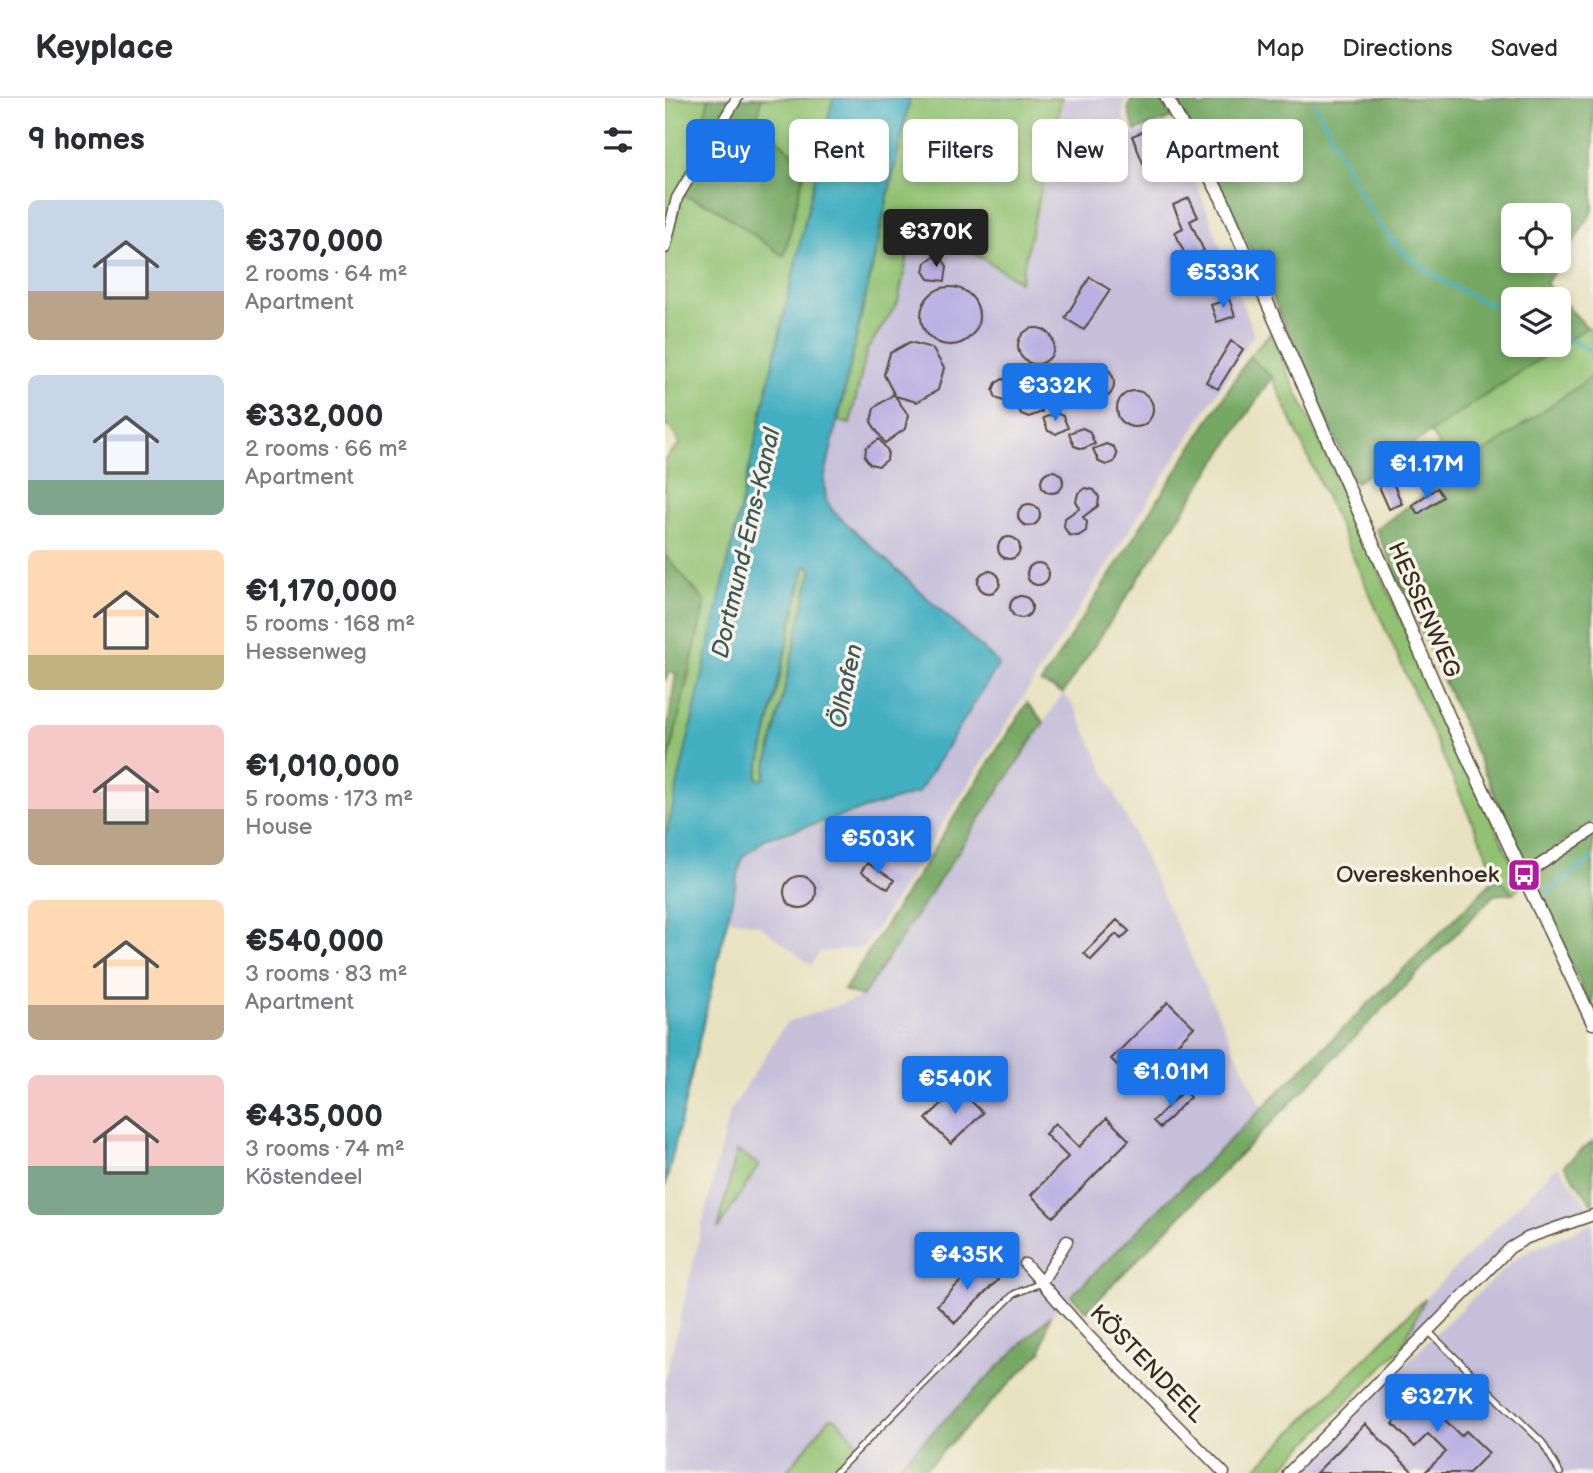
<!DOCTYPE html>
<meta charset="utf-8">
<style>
:root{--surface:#fff;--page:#f7f7f7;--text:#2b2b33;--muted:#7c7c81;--line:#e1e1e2;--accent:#1a73e8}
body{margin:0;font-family:"Balsamiq Sans",sans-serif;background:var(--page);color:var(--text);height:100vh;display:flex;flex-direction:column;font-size:26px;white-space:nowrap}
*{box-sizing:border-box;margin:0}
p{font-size:23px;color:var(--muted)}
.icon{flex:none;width:38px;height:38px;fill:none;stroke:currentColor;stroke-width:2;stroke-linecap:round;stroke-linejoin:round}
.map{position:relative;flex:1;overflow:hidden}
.panel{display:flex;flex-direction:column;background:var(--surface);width:665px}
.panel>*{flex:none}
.guide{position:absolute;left:21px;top:21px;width:665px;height:63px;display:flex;gap:14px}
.controls{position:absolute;left:836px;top:105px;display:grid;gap:14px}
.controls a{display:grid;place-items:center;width:70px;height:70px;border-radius:10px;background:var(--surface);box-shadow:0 4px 10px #0003;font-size:35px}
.price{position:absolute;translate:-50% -60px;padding:0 16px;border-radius:7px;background:var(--accent);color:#fff;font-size:23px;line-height:46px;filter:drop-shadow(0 2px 4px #0008)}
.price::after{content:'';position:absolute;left:50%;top:42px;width:21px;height:16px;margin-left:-10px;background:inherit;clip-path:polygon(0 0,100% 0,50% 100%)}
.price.active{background:#222;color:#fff}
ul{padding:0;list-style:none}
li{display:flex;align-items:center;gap:21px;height:175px;padding:0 28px}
li span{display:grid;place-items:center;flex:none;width:196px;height:140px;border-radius:10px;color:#555}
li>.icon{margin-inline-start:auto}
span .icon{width:84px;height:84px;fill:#fffc;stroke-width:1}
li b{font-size:30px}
h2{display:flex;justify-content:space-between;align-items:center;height:84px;padding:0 28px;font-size:30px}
.chip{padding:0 24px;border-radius:10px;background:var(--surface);box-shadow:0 4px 10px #0003;font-size:24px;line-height:63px}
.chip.active{background:var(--accent);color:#fff}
header{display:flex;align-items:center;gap:42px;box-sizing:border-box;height:98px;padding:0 35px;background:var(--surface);border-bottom:2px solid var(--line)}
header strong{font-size:33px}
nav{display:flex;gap:38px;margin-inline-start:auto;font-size:24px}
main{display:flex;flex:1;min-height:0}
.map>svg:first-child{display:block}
.industrial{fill:#c6c0da}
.green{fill:#91c272;stroke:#667648;stroke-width:2}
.forest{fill:#74a864;stroke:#586941;stroke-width:2;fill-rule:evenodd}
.water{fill:#43afc1;stroke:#3f6c70;stroke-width:2;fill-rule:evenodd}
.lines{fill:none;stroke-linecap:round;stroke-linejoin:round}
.stream{stroke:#43afc1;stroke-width:3.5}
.building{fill:#b9b1e3}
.service-casing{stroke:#554636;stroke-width:8}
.minor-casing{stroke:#554636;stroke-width:13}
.tertiary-casing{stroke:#554636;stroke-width:15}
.service{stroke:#fff;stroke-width:5}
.minor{stroke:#fff;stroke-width:10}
.tertiary{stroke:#fff;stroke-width:12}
.labels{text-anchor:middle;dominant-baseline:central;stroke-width:7;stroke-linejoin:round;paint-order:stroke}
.street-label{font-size:23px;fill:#3b2a1e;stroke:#f7f3e8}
.poi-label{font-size:23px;fill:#3b2a1e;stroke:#f7f3e8;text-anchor:end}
.water-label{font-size:24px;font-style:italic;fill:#3e5957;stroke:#f7f3e8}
</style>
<header>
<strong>Keyplace</strong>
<nav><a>Map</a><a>Directions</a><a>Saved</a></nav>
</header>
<main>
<section class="panel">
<h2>9 homes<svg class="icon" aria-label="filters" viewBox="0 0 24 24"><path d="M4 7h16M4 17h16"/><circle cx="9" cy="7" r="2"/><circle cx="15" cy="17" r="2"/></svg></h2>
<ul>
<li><span style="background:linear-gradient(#c9d6e8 65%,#b9a48a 0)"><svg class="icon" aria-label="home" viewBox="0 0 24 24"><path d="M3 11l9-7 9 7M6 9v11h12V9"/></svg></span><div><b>€370,000</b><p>2 rooms · 64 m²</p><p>Apartment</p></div></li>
<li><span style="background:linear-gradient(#c9d6e8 75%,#7fa58c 0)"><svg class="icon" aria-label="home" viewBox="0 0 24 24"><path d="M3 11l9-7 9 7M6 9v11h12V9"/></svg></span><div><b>€332,000</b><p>2 rooms · 66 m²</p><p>Apartment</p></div></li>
<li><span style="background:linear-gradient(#ffd9b3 75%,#c2b280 0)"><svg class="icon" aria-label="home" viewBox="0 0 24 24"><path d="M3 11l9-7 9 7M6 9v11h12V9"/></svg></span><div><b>€1,170,000</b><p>5 rooms · 168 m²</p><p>Hessenweg</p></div></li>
<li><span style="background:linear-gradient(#f6c9c9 60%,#b9a48a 0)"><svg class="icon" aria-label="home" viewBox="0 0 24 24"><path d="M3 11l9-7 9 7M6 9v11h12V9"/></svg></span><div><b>€1,010,000</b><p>5 rooms · 173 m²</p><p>House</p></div></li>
<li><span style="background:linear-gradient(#ffd9b3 75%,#b9a48a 0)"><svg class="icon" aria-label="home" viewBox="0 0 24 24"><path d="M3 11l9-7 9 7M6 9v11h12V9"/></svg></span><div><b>€540,000</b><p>3 rooms · 83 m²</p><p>Apartment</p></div></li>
<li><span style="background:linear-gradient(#f6c9c9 65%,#7fa58c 0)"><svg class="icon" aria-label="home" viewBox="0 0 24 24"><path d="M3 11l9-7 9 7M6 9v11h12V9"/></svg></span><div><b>€435,000</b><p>3 rooms · 74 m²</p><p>Köstendeel</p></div></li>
</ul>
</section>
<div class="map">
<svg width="928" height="1375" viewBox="0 0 928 1375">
<rect width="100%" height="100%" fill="#f7f3e8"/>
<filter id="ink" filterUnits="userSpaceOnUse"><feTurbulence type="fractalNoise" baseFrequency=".0143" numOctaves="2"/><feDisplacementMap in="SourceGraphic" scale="14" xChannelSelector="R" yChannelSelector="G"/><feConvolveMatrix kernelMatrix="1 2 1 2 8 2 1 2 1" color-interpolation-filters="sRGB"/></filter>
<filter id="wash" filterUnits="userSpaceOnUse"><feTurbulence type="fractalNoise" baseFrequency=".00686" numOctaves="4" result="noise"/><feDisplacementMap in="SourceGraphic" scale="28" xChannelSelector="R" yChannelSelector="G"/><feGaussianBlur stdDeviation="1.57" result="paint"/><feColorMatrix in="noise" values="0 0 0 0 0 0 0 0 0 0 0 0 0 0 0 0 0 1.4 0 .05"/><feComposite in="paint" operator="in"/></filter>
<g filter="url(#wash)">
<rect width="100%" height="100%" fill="#e8e2c1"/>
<!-- industrial -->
<path class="industrial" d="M399,0h62l-3,8 1,13 9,19 33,-13 22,53 6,-1 60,157 -390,614 -44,4 -9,13 -52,-40 -33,-7 13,-54 7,-12 31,-14 142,-44 81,-130 -166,-153 -8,-11 -2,-20 14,-59 12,3 17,-74 31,-48 18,-84 105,66z
M398,595l12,15 187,400 -371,365h-226v-92l64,-268 57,-90 76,-26z
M893,1068l33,44 -85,35 -104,102 23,-49z
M928,1125v250h-294l146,-149 73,-68z"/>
<!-- green -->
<path class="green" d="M0,0h44l-7,30 1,16 -30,56 -8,31z
M96,0h72l-168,743v-64l40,-175 -40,-47v-96l15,-15 -10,-18 -5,1v-169l17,-63 30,11 72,50 22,-91 -49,-44z
M245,0h152l-42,184 -104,-65 -18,85 -31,48 -17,74 -12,-3z
M922,229l6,2v47l-137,96 -26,-40z
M605,235l252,552 -9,8 -16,-16 -225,-500 -23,-20z
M144,468l3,3 -48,210 -4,1 -3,-3 48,-210z
M72,1053l22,14 -41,64z
M760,1200l-23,49 -125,126h-26z
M165,1320l6,1 23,25 -30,29h-44z"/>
<!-- forest -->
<path class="forest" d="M44,0h52l-4,23 49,44 -22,91 -72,-50 -30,-11 23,-42 -4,-25z
M467,0h28l12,20 -37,13 -7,-21z
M511,0h18l6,10 24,-10h369v113l-47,73 41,43 -232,156 -101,-227zM849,117h45v46h-45zM849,201h45v46h-45z
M584,259l23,20 -209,316 -22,-10z
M928,278v445l-66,46 -151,-338z
M0,457l40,47 -40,175v-33l11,-71h-7l-4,7z
M362,605l17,19 -182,275 -18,-7z
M928,737v177l-61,-133z
M832,779l16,16 -19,2 -407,416 -16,-15z
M928,1043v61l-2,1 -27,-38z
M385,1218l-9,36 -120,121h-30z"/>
<!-- water -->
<path class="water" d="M168,0h77l-86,382 2,20 7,11 166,153 -81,129 -152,46 -24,18 -77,331v-347zM144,468l3,3 -48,210 -4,1 -3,-3 47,-210z"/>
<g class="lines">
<!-- stream -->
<path class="stream" d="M650,6c24,44 44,97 76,135 31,37 81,57 123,76
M894,237l34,16
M883,794l45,-34"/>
</g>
<g id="blocks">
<!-- building -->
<path class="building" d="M500,24l18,42 -34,14 -17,-42z
M524,100l9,19 -8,4 14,30 -17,8 -12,-27 8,-4 -10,-23z
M268,159l9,2 5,7 -2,15 -16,-2 -5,-8 2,-9z
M425,179l20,13 -26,40 -19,-12z
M256 218a29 29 0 1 1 58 0a29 29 0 1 1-58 0Z
M564,201l6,17 -18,6 -6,-17z
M353 248a18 18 0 1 1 36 0a18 18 0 1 1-36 0Z
M566,243l12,8 -25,40 -12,-7z
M245,244l22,6 12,20 -6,22 -21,12 -22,-6 13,19 -3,14 -20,14 -14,-21 3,-14 20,-14 -10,-19 6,-22z
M413 285a18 18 0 1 1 36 0a18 18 0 1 1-36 0Z
M338,281l8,4 5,13 -13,5 -7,-3 -3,-8 3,-7z
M452 311a18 18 0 1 1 36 0a18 18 0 1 1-36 0Z
M364,298l7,3 6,13 -13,5 -8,-3 -5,-13z
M391,315l7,3 5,12 -12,6 -8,-3 -5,-13z
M417,330l7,3 6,13 -13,5 -8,-3 -5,-13z
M214,341l9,12 -1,9 -8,6 -9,-2 -5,-7 1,-9z
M441,346l8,3 3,8 -3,7 -8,3 -7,-3 -6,-13z
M376 384a11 11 0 1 1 22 0a11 11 0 1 1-22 0Z
M725,378l12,28 -13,5 -12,-27z
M420,390l9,2 5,7 -1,9 -15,11 4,5 -1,9 -8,5 -9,-1 -5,-8 1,-9 15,-10 -4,-6 2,-9z
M772,390l6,9 -25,17 -6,-9z
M353 417a11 11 0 1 1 22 0a11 11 0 1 1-22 0Z
M333 450a11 11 0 1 1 22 0a11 11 0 1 1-22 0Z
M362 476a11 11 0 1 1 22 0a11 11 0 1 1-22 0Z
M313 484a11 11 0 1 1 22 0a11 11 0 1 1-22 0Z
M345 509a11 11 0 1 1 22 0a11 11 0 1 1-22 0Z
M202,765l27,17 -6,9 -27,-17z
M119 794a16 16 0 1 1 32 0a16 16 0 1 1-32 0Z
M452,822l12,11 -8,8 -5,-5 -25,26 -7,-7z
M503,904l26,25 -57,57 -26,-25z
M293,990l25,25 -32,31 -25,-25z
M518,993l7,6 -30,31 -7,-7z
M442,1020l22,22 -76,77 -22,-22 37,-38 -23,-23 10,-11 24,24z
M315,1164l18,18 -43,43 -18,-18z
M742,1284l54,54 5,-5 23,22 -20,20h-45l22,-21 -18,-18 -13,13 -22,-23 13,-13 -14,-14z
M700,1326l49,49h-98z"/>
</g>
</g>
<g filter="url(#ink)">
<use href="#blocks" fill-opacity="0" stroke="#554636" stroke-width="2"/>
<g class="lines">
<defs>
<path id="service" d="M528,176l58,-9
M566,181l9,-10
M762,1232l115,112 18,31
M170,1375l179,-179 27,-11"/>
<path id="minor" d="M0,150l12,-50 60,-100
M859,777l69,-45
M360,1166l60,68 139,141
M376,1185l26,-42
M623,1375l222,-225 17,-10 66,-23"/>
<path id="tertiary" d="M502,0l55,101 229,523 142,301"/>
</defs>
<!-- service casing -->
<use href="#service" class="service-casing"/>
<!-- minor casing -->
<use href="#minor" class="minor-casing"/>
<!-- tertiary casing -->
<use href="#tertiary" class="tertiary-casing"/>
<!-- service -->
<use href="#service" class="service"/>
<!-- minor -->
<use href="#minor" class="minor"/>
<!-- tertiary -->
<use href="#tertiary" class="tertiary"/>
</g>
</g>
<!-- icons -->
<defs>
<symbol id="bus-square" viewBox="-11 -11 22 22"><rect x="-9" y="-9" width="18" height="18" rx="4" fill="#b5179e" stroke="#f7f3e8"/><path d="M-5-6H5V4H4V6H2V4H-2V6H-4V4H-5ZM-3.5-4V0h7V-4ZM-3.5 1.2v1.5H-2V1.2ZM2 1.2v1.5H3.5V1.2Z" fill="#fff"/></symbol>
</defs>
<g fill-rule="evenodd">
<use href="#bus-square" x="840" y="758" width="38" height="38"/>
</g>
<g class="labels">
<!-- street labels -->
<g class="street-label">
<text transform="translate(759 512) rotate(66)">HESSENWEG</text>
<text transform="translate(482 1266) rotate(46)">KÖSTENDEEL</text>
</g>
<!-- poi labels -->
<g class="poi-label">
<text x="834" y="777">Overeskenhoek</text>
</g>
<!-- water labels -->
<g class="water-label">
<text transform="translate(81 445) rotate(-77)">Dortmund-Ems-Kanal</text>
<text transform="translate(181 588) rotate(-78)">Ölhafen</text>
</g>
</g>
</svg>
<div class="controls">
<a><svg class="icon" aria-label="locate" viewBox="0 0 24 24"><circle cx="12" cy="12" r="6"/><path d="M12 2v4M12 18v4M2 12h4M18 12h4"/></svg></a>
<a><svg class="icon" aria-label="layers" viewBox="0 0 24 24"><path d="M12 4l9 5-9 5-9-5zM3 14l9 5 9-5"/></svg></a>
</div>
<b class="price active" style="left:271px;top:171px">€370K</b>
<b class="price" style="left:558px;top:212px">€533K</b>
<b class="price" style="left:390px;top:325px">€332K</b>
<b class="price" style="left:762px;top:403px">€1.17M</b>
<b class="price" style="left:213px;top:778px">€503K</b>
<b class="price" style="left:506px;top:1011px">€1.01M</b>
<b class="price" style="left:290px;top:1018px">€540K</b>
<b class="price" style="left:302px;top:1194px">€435K</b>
<b class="price" style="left:772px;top:1336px">€327K</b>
<div class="guide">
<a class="chip active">Buy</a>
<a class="chip">Rent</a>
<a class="chip">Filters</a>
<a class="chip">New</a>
<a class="chip">Apartment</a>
</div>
</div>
</main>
